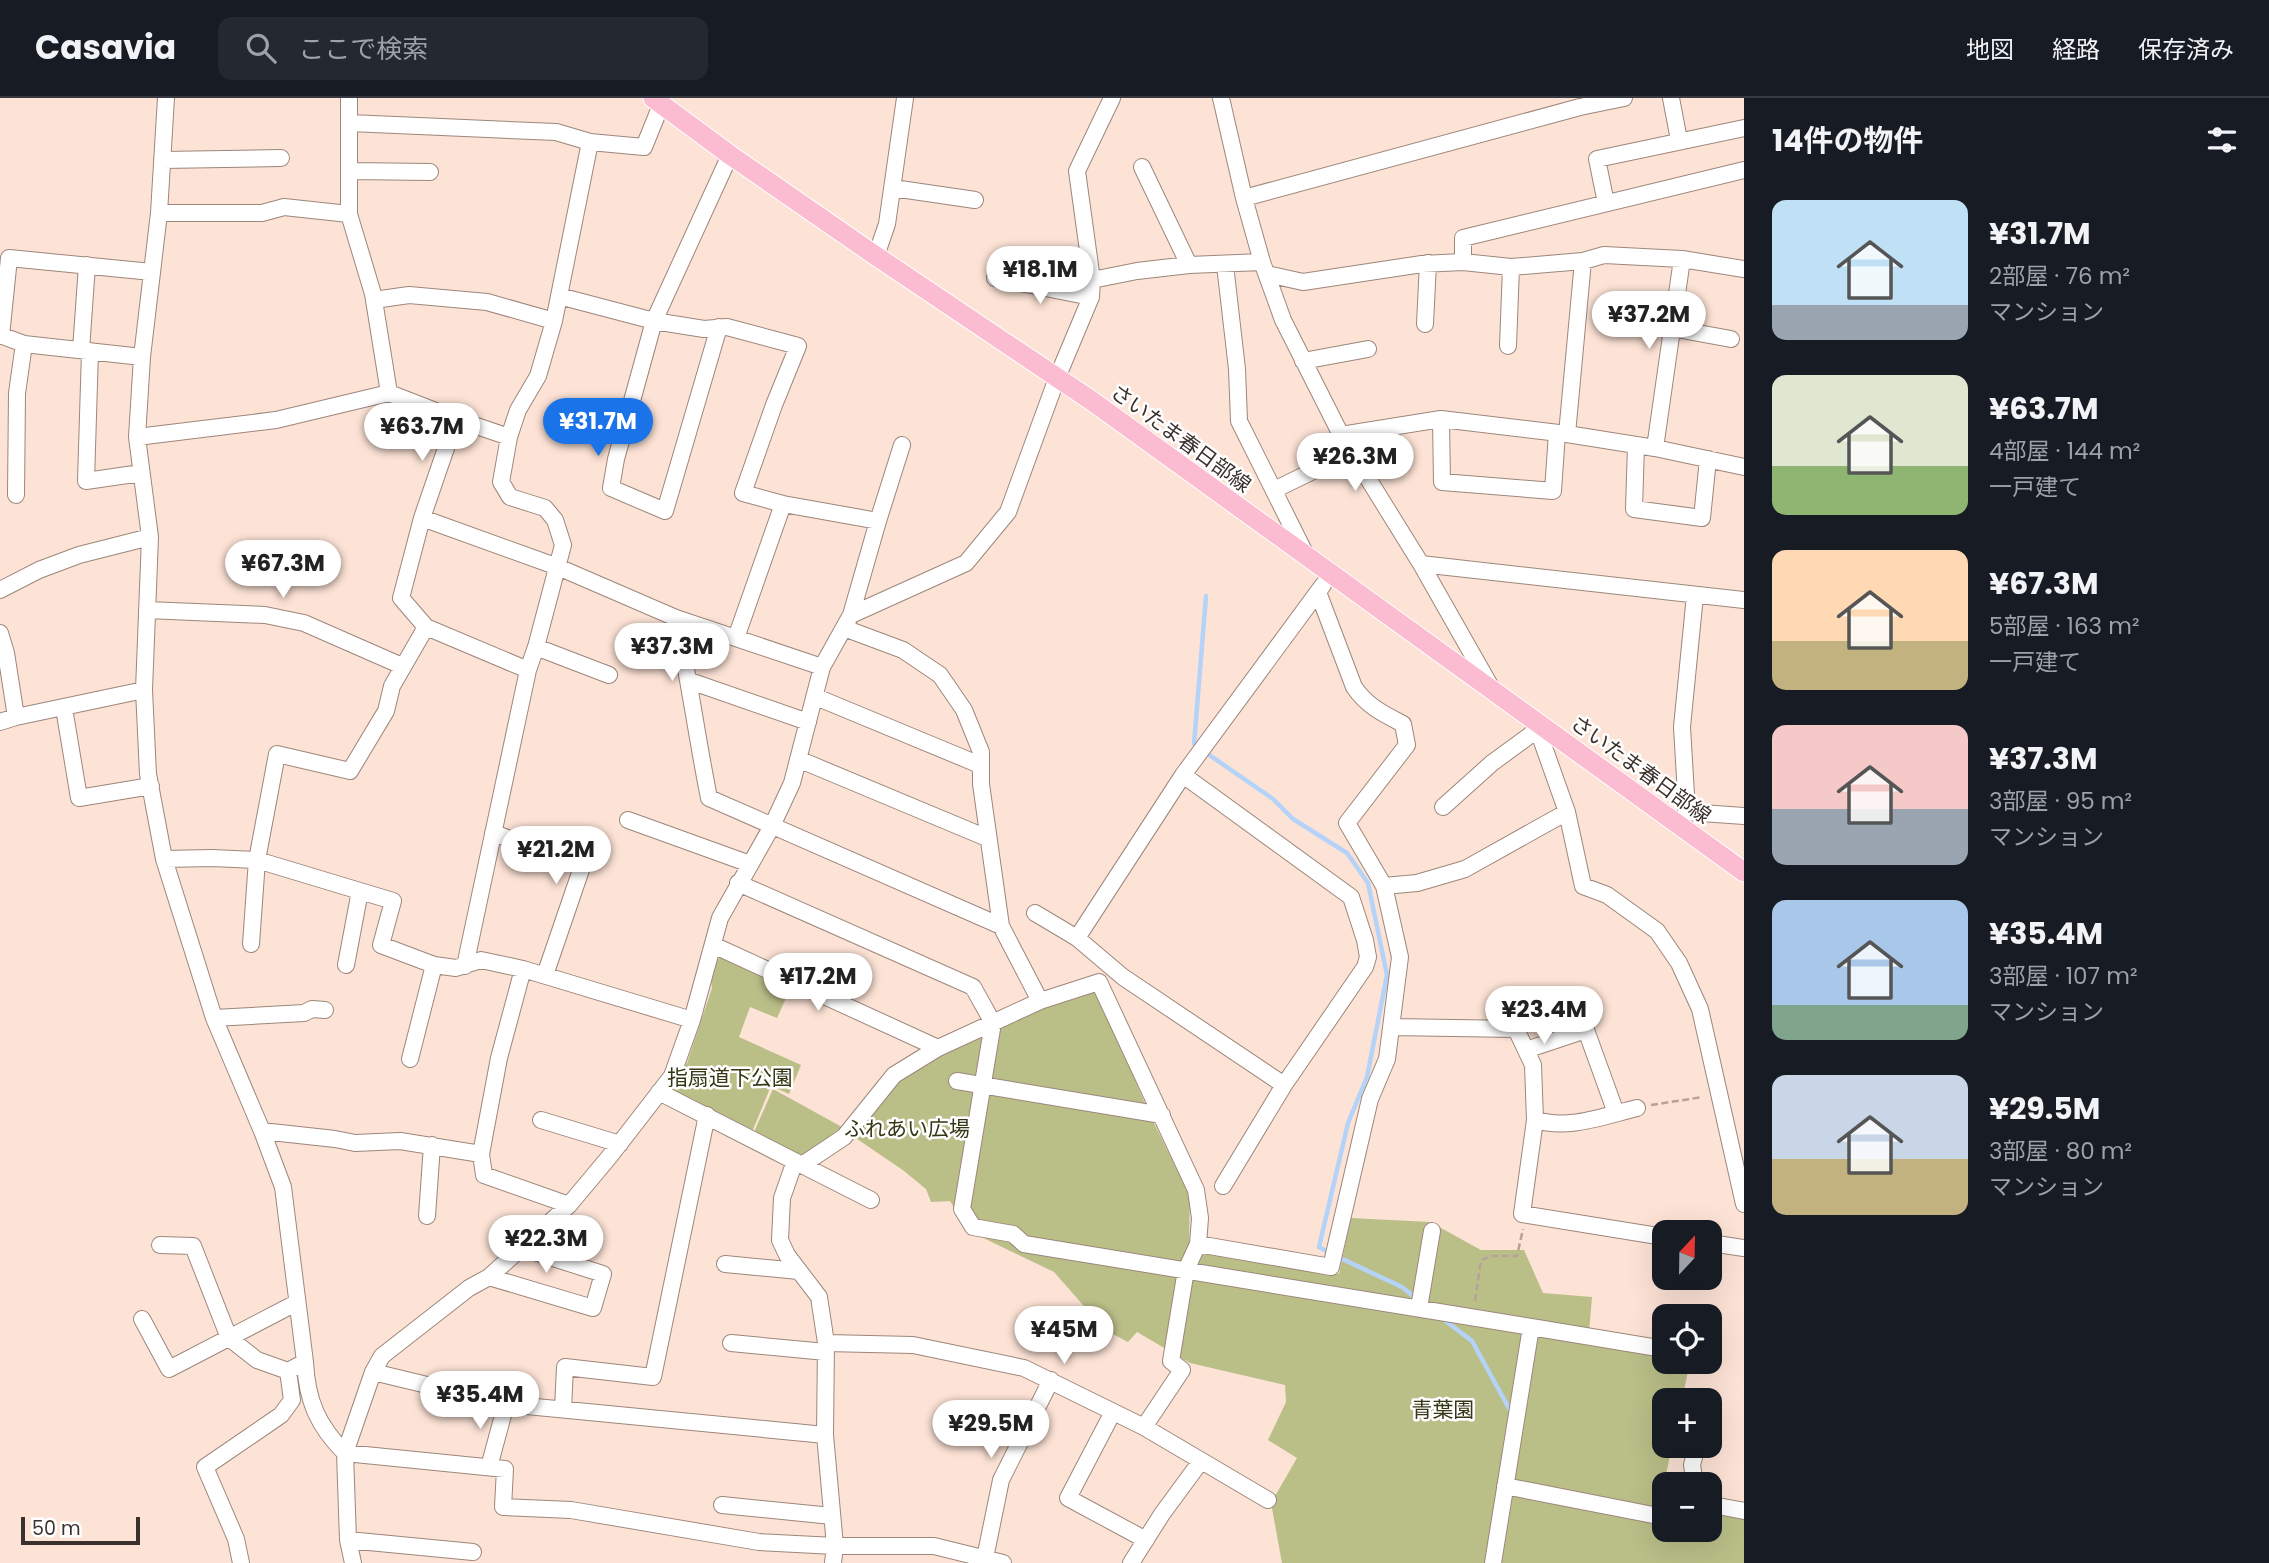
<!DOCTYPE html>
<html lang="ja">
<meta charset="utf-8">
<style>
:root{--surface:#171b24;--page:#242831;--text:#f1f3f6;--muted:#9ea1a6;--line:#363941;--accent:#1a73e8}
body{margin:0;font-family:Poppins,"Noto Sans JP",sans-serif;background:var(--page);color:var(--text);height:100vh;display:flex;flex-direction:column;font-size:26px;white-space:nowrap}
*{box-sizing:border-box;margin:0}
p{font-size:23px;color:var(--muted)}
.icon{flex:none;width:38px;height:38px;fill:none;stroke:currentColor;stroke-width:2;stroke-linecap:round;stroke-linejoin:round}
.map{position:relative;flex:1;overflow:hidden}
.drawer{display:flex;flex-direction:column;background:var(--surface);width:525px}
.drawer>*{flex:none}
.needle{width:46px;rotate:22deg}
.buttons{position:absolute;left:1652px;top:1122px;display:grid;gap:14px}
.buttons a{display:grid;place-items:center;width:70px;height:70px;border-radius:14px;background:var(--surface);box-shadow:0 7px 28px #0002;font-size:35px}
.scale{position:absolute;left:21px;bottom:18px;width:119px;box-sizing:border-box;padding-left:7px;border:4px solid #3b312c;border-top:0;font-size:19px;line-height:24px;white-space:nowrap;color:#3b312c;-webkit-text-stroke:5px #fff;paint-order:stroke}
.price{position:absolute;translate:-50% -60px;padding:0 16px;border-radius:24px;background:#fff;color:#222;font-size:23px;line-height:46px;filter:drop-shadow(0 2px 4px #0008)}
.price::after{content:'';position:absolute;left:50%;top:42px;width:21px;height:16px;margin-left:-10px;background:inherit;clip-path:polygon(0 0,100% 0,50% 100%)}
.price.current{background:var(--accent);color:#fff}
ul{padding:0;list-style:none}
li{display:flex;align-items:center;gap:21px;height:175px;padding:0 28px}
li span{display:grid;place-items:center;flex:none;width:196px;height:140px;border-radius:14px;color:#555}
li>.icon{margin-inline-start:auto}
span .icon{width:84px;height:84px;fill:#fffc;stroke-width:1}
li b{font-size:30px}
h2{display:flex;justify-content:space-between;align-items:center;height:84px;padding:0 28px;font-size:30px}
header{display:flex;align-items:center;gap:42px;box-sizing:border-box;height:98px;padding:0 35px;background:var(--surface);border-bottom:2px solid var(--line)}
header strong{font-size:33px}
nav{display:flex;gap:38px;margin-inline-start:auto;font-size:24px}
.search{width:490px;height:63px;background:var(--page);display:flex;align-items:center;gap:18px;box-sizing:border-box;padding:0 24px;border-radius:14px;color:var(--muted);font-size:26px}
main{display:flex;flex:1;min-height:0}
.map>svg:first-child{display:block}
.green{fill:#babf88}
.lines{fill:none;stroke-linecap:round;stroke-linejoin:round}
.stream{stroke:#b5d3f9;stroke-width:4.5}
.minor-casing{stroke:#9d867a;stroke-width:18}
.major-casing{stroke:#fff;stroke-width:21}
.path{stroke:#b6a298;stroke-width:2.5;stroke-dasharray:7 3.5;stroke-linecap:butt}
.minor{stroke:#fff;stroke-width:16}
.major{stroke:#fbbbd0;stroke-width:19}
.labels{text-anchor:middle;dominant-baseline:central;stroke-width:5;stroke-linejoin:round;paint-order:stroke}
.street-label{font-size:21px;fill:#3b312c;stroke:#fff}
.park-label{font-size:21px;fill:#353714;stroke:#fff}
</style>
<header>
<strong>Casavia</strong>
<div class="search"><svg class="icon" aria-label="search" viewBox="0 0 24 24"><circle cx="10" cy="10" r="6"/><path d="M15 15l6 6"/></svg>ここで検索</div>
<nav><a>地図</a><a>経路</a><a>保存済み</a></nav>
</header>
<main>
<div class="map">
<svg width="1744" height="1465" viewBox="0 0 1744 1465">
<rect width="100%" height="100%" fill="#fde3d6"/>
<!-- green -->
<path class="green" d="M722,858l69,31 -14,31 -27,-11 -11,30 62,28 -12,29 -18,-8 -19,46 -86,-44 21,-25 25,-75c-2,-12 0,-25 10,-32z
M1096,891l54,126 40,81 -1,47 14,6 136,25 12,-56 79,4 51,28h43l19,43 49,4 -3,35 75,10v20h26l-8,38h-18v46h8l-8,38v46h46v-21l34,9v45h-462l-11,-60 26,-45 -29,-18 18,-38 -1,-17 -95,-22 -53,-31 -9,10 -23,-12 -51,-58 -85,-41 -19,-30 -19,1 -5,-13 -22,-18 -57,-39 50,-52 82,-49z
M773,991l69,38 -40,29 -48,-24z"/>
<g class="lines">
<!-- stream -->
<path class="stream" d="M1198,649l-4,-3 12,-148
M1205,654l68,47 20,20 54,34 21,30 19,92 -20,102 -19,46 -29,124 11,6
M1338,1159l64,30 15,12
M1443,1221l29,22 39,71"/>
<defs>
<path id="minor" d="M166,0l-7,115 -17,144 -5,80 13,100 -6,153 4,84 16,85 50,159 48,113 21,56 22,175 -17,9 4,29 -11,15 -76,52 31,72 5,24
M1221,0l23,100 18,64 21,58 58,115 80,129 71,125
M1671,0l8,42
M350,25l206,9 34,10 54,5 17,-42
M162,62l119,-2
M1142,69l47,98
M350,73l80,1
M893,90l82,12
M1244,100l336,-91 44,-9
M1606,105l-9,-44 147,-31
M159,115h103l22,-6 65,7
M876,158l11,-32 18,-126
M1463,164v-24l281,-68
M1225,167l12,104 2,52 67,134
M1267,176l36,8 119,-18 41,-2 48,5 72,-6 21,-6 78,4 62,10
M995,180l96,19
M1092,182l45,-9 52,-6 73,-3
M559,198l95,25 50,8 23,-2 71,19 -24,59 -31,88 40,11 95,17 -27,94
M374,202l35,-5 78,7 67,19
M1425,226l3,-61
M719,229l-54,184 -54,-23 5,-29 38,-138 76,-166
M1671,230l60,11
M0,237l24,9 118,13
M1,238l8,-78 143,14
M1508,248l3,-79
M81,252l6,-85
M90,253l-4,130 55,-8
M1303,263l65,-12
M389,295l67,26 53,18
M1441,321l1,63 111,9 4,-58
M1567,336l16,-173
M1341,337l100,-16 126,15 88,14 89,19
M137,339l139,-17 113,-27 -16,-99 -24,-80v-116
M1636,347l-2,64 68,9 6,-59
M1655,350l27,-189
M1274,392l78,-38
M16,397l1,-102 7,-49
M422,420l136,49 118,51 146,49
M878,423l24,-76
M1421,466l323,36
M0,492l39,-20 40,-15 71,-18
M147,512l118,5 39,8 98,43
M676,520c13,60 21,120 33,180l292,128
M426,529l-25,-29 21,-80 34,-99
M0,535l6,20 10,64
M736,540l47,-134
M536,549l73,28
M690,583l118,41
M816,599l164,68
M64,610l15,90 72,-12
M1534,621l33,93 16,74 24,9 50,36 22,32 21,46 44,195
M0,624l16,-5 128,-27
M798,661l189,79
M1183,677l168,122 14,43 3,17 -3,10 -81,118 -61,101
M1443,709l49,-44 45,-33
M1687,714l-5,-85 13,-132
M628,722l122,44
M1681,722l6,-8 57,4
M493,735l90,31 -38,111
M164,761l48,-1 45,2 136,41 -12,44 53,20 22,3 25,-8 42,9 169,51
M738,785l235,104 20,36 -31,186 11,18 40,7 11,10 507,83 -38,236
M1384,788l33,-3 48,-14 102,-57
M1035,815l42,25 46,39 161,108
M1077,840l106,-163 140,-190
M251,846l6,-84 20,-106 73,17 36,-60 6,-25 34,-59 102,43
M713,847l225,103
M346,867l14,-74
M465,868l63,-296 8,-23 27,-102 -8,-25 -10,-12 -35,-11 -9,-15 8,-45 9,-27 20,-34 16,-55 36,-179
M1040,903l59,-19 97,208 4,28 -2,26 133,23 39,-168 17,-40 13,-102 -16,-71 -37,-63 60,-78 -4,-21c-21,-11 -36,-18 -49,-37l-36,-95
M214,920l90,-5 8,-4 13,1
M1391,929l125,2 17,36 2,55 -13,94 142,23
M1526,952l60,-20 30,83
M410,961l24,-94
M957,983l205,34
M659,994l143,73 42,-28 50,-62 44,-27 102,-47 -39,-75 -20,-142v-32l-17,-42 -24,-35 -37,-25 -59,-22
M541,1022l79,24
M1535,1022c34,10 69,-4 102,-12
M262,1033l73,8 20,4 45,-2 81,13 3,21 85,30
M481,1056l18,-96 24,-89
M795,1063l-13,37 -2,42 7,15 32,42 7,46 -1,92 10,111 -2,17
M802,1067l69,35
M427,1118l5,-71
M1710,1145l34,5
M160,1147l33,1 36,92 28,22 31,11
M725,1166l74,7
M489,1179l104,31 10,-34 -81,-26
M1419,1210l13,-77
M142,1221l27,50 127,-66
M1531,1229l133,22
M731,1245l95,9
M826,1245l87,2 111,23 120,59 124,73
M305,1264c2,38 12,63 40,91l160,16 -2,38 68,3 188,32 76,4h99l69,17
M373,1274l133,32 319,31
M563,1311l2,-42 88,10 54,-262
M1113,1314l-45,86 78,42
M1144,1329l38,-57 -11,-9 15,-91 12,-26
M489,1369l17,-63
M1695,1386l-3,-19 5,-19
M1505,1388l148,29
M1710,1404l8,4 26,5
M722,1407l110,11
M348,1442l125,12
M985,1460l16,-78 50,-100
M353,1465l-5,-23 -3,-87 28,-81 9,-16 87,-68 20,-11 80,-72 41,-49 62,-80 20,-56 28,-102 52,-92 20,-43 30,-116 29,-52 115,-52 42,-51 49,-134 34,-81 1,-17 -15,-109 35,-73
M1131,1465l31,-49 39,-53"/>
<path id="major" d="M653,0l77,57 146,101 216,145 652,471"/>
</defs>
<!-- minor casing -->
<use href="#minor" class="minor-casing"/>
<!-- major casing -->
<use href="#major" class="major-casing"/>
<!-- path -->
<path class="path" d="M1651,1007l52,-8
M1475,1203l6,-41 12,-4h24l6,-27"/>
<!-- minor -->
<use href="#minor" class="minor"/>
<!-- major -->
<use href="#major" class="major"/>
</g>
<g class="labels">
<!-- street labels -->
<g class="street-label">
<text transform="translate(1181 340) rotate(36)">さいたま春日部線</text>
<text transform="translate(1641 671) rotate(36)">さいたま春日部線</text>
</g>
<!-- park labels -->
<g class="park-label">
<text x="730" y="979">指扇道下公園</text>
<text x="907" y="1030">ふれあい広場</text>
<text x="1443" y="1311">青葉園</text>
</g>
</g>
</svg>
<div class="buttons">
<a><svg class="needle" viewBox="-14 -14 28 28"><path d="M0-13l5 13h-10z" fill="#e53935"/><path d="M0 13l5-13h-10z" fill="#9ea1a6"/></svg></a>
<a><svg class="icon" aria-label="locate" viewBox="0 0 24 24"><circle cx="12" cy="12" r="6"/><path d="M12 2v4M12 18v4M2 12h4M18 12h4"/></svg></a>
<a>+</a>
<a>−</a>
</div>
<div class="scale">50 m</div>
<b class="price" style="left:1040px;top:208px">¥18.1M</b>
<b class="price" style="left:1649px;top:253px">¥37.2M</b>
<b class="price current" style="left:598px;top:360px">¥31.7M</b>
<b class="price" style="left:422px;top:365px">¥63.7M</b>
<b class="price" style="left:1355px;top:395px">¥26.3M</b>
<b class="price" style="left:283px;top:502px">¥67.3M</b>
<b class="price" style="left:672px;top:585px">¥37.3M</b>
<b class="price" style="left:556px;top:788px">¥21.2M</b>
<b class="price" style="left:818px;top:915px">¥17.2M</b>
<b class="price" style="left:1544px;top:948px">¥23.4M</b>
<b class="price" style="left:546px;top:1177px">¥22.3M</b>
<b class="price" style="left:1064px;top:1268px">¥45M</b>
<b class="price" style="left:480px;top:1333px">¥35.4M</b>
<b class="price" style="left:991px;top:1362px">¥29.5M</b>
</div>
<section class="drawer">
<h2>14件の物件<svg class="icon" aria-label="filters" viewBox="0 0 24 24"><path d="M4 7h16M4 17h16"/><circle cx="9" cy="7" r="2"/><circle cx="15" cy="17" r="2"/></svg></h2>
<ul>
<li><span style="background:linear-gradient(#bfe0f5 75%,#9aa5b1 0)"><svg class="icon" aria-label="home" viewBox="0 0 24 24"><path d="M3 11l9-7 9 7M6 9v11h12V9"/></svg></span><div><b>¥31.7M</b><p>2部屋 · 76 m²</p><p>マンション</p></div></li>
<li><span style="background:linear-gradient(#dfe7d0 65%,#8fb573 0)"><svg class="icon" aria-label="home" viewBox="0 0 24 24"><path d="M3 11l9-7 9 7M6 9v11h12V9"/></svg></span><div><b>¥63.7M</b><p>4部屋 · 144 m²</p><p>一戸建て</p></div></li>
<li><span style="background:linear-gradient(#ffd9b3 65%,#c2b280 0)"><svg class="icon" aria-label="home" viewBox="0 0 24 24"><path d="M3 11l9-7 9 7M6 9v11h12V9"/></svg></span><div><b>¥67.3M</b><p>5部屋 · 163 m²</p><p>一戸建て</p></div></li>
<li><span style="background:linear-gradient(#f6c9c9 60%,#9aa5b1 0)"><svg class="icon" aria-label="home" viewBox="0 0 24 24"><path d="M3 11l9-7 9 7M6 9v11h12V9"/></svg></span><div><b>¥37.3M</b><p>3部屋 · 95 m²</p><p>マンション</p></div></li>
<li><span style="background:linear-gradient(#a9c7e8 75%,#7fa58c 0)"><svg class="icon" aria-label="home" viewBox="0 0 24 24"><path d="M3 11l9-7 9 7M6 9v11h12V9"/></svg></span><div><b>¥35.4M</b><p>3部屋 · 107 m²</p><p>マンション</p></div></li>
<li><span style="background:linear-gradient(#c9d6e8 60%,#c2b280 0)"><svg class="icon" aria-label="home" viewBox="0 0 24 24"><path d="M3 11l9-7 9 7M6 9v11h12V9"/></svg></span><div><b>¥29.5M</b><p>3部屋 · 80 m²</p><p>マンション</p></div></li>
</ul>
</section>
</main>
